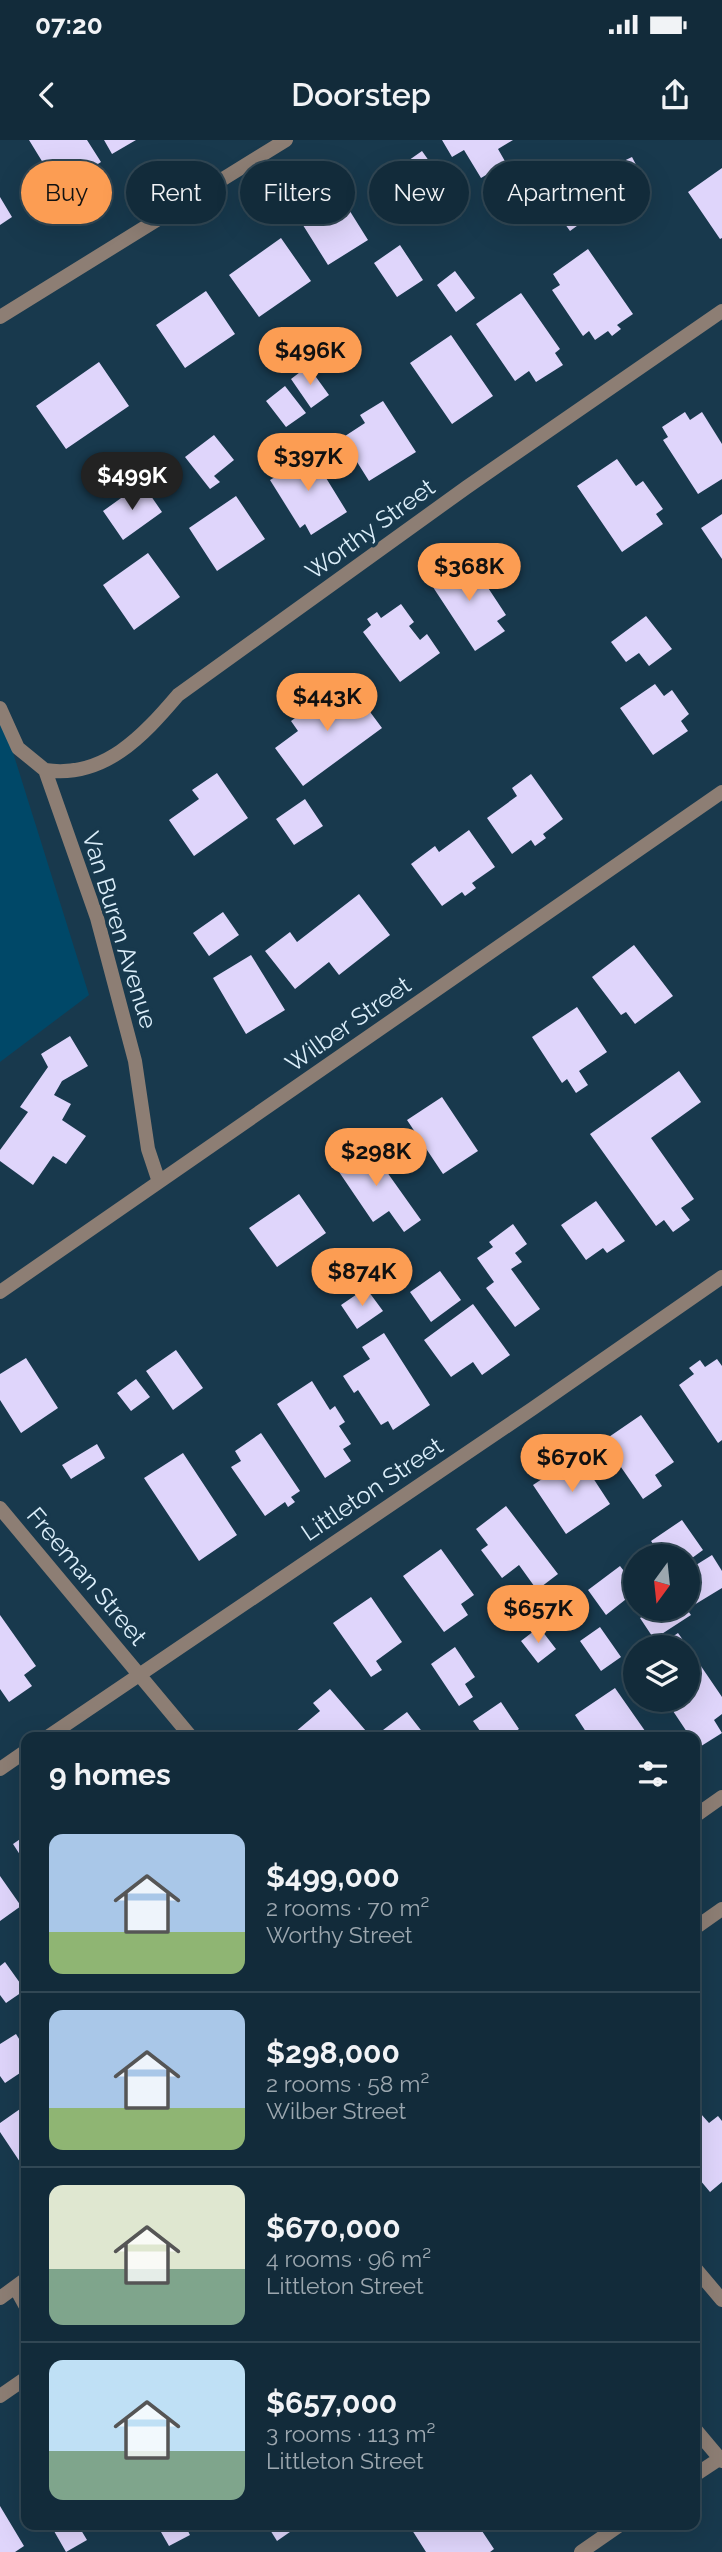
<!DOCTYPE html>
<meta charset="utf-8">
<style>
:root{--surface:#122b3a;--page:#1f3745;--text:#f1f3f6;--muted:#9ca7af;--line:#314754;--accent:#fc9d53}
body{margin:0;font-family:Raleway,sans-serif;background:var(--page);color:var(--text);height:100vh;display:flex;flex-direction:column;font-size:26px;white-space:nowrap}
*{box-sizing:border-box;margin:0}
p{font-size:23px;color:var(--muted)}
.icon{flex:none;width:38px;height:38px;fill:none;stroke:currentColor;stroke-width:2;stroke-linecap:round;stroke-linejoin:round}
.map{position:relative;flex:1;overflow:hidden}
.panel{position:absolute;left:21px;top:1592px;width:679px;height:798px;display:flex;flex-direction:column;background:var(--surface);border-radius:14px;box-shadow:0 7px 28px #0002,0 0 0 2px var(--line)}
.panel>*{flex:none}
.hud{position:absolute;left:21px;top:21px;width:681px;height:63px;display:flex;gap:14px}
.needle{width:46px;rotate:195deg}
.fabs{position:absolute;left:623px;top:1404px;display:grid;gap:14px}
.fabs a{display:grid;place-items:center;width:77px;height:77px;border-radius:50%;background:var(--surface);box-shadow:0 7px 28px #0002,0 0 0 2px var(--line);font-size:35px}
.price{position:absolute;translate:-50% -60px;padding:0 16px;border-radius:24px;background:var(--accent);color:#111;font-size:23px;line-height:46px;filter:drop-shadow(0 2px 4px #0008)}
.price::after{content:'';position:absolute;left:50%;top:42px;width:21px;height:16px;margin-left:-10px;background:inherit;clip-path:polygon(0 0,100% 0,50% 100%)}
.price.active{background:#222;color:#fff}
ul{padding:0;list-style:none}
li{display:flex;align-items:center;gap:21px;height:175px;padding:0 28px}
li+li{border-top:2px solid var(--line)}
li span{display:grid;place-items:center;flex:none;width:196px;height:140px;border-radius:14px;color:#555}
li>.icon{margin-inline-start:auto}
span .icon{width:84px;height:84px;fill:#fffc;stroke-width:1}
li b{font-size:30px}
h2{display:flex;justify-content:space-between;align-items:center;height:84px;padding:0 28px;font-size:30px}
.tag{padding:0 24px;border-radius:32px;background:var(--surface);box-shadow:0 7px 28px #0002,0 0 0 2px var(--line);font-size:24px;line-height:63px}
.tag.active{background:var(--accent);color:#111}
.status{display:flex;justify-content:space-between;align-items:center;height:49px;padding:0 35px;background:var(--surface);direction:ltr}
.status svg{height:19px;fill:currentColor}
header{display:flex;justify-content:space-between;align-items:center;height:91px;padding:0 28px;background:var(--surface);font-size:32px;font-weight:600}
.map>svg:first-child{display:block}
.green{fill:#004868}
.building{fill:#dfd5fb}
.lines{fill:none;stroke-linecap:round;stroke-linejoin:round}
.street{stroke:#8d7e74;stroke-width:14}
.labels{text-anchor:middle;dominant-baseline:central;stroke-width:7;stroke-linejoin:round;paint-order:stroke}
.street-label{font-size:24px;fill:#dbeefa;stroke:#18394d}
</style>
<div class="status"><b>07:20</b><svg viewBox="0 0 49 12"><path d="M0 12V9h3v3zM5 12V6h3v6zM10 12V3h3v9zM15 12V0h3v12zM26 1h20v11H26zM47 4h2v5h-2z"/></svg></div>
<header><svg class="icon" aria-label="back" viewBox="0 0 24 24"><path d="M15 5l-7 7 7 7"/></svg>Doorstep<svg class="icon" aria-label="share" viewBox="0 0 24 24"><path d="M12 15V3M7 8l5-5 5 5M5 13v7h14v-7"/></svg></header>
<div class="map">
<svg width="722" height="2412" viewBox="0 0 722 2412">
<rect width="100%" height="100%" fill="#18394d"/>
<!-- green -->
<path class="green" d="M0,571l89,284 -89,67z"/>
<!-- building -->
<path class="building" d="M29,0h58l14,22 -42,27z
M104,0h32l-24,14z
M442,0h71l-15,9 8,14 -25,15 -17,-28 -12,7z
M422,11l27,38 -50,36 -27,-39z
M632,17l13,25 -18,10 -14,-26z
M722,28v70l-2,1 -32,-47z
M585,36l16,22 -6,5 4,7 -29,21 -21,-29z
M331,41l37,59 -40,25 -37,-59z
M0,57l12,20 -12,8z
M281,98l30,43 -52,36 -30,-42z
M400,105l23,35 -26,17 -23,-34z
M588,109l45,65 -16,11 4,4 -9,7 -4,-5 -13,9 -6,-9 -6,5 -31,-46 8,-5 -7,-11z
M455,131l20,27 -19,14 -19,-27z
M206,151l29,43 -50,34 -29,-43z
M521,153l39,56 -5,4 8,12 -27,17 -7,-11 -14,10 -39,-57z
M451,195l42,61 -41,28 -42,-61z
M99,222l30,44 -63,43 -30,-43z
M308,226l21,29 -18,13 -20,-29z
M285,246l21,27 -20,14 -20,-26z
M383,261l33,51 -47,29 -27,-43 23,-15 -5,-8z
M685,272l5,8 12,-8 20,32v35l-24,15 -35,-54 5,-3 -6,-10z
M214,295l20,25 -20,16 6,6 -10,7 -25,-32z
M307,307l40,65 -36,23 -6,-11 -5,4 -30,-48 20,-12 -4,-8z
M617,319l19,27 7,-5 20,28 -7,5 7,10 -41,28 -45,-66z
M142,343l20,29 -39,28 -20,-29z
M236,356l29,43 -48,32 -28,-43z
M722,374v45l-21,-31z
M148,413l32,44 -46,33 -31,-45z
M471,422l35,53 -9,6 8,10 -30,20 -48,-73 21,-15 6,10z
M401,464l13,18 -5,4 11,14 7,-6 13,19 -40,29 -37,-50 8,-7 -4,-6 10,-7 4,6z
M646,476l26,33 -23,17 -10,-13 -13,9 -15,-20z
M347,541l35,47 -79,58 -28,-38 23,-17 -7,-10z
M655,544l9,12 8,-6 17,24 -8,7 7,10 -35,24 -33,-47z
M217,633l31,45 -54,38 -25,-36 30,-21 -7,-9z
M531,634l32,45 -20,15 3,4 -11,8 -4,-6 -19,14 -25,-36 30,-22 -5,-8z
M305,659l18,27 -29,19 -18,-26z
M469,690l26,37 -23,16 4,5 -11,8 -3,-4 -20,14 -31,-42 24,-18 4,6z
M359,754l31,41 -51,40 -10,-13 -34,27 -30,-38 25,-19 7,10z
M223,772l16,23 -30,21 -16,-23z
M634,805l39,51 -38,28 -9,-12 -5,3 -29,-38z
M251,815l34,55 -39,24 -33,-56z
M577,867l30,45 -28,19 9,14 -12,8 -9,-14 -5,4 -30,-46z
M70,896l18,30 -26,15 -8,14 17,9 -9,16 24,16 -20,28 -13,-8 -20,29 -33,-24v-11l28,-38 -8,-5 28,-40 -7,-13z
M679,931l22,31 -50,36 43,61 -13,9 9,12 -17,12 -9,-12 -8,6 -66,-92z
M442,957l36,54 -35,23 -36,-54z
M367,1004l54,76 -17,12 -15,-21 -16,11 -38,-56z
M299,1054l27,39 -49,34 -28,-39z
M596,1061l29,40 -18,12 -4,-5 -17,12 -25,-35z
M513,1084l14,20 -12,9 7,9 -11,7 29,40 -25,18 -29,-39 8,-6 -17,-24 16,-11 -4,-5z
M440,1131l21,29 -30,22 -21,-30z
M366,1148l17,23 -26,18 -16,-24z
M473,1164l37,51 -28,20 -9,-13 -22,15 -27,-37z
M384,1193l46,72 -37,25 -5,-9 -7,4 -23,-35 -4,3 -11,-17 27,-17 -8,-12z
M176,1210l27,38 -30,22 -27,-39z
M26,1218l32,50 -37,25 -21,-33v-26z
M717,1219l5,7v74l-4,3 -39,-58 15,-11 -5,-6 11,-8 5,7z
M136,1239l14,18 -19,14 -14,-18z
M312,1241l18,29 5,-4 10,16 -6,4 12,18 -8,5 8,12 -26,17 -48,-74z
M641,1275l33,47 -19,13 7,11 -19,13 -40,-58z
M261,1293l39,58 -9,6 4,5 -7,5 -3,-5 -20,14 -34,-49 10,-6 -6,-10z
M97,1304l8,14 -34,21 -9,-14z
M183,1313l54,82 -38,26 -55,-83z
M578,1315l32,49 -44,30 -33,-49z
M506,1366l52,68 -21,16 -18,-25 -17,13 -21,-28 7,-5 -12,-16z
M682,1380l21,30 -15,11v-5h-26l-11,-15z
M441,1409l33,46 -13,9 7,11 -24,17 -41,-56z
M712,1415l10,16v17l-28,17 -6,-10v-25z
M620,1426l15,19v7l-29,23 -18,-25z
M371,1457l31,45 -26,19 6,9 -11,7 -38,-54z
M647,1468h39l5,7 -37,24 -14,-21 9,-6z
M0,1475l36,51 -12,9 8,11 -23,16 -9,-13z
M539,1487l17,22 -18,14 -17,-22z
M600,1487l21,30 -20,14 -21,-30z
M678,1493l10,14h-31z
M455,1507l20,30 -10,7 8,13 -14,9 -28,-42z
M688,1507l34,50v17l-8,6 8,13 -24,15 -3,-10h-4l-26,-39h23z
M615,1548l35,50h-60l-15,-23z
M330,1549l36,42 -7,7h-71l32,-27 -7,-8z
M501,1562l18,27 -13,9h-21l-12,-17z
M407,1572l20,26h-45l-3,-5z
M26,1695v29l-13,-20z
M0,1736l21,30 -21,15z
M5,1822l20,28 -19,13 -6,-8v-29z
M16,1894l10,16v19l-21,14 -5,-7v-32z
M20,1969l6,10v52l-26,-39v-9z
M701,1974l8,9 9,-7 4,5v61l-12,10 -15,-18v-55z
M0,2366l24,40 -9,6h-15z
M63,2385h15l9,15 -21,12 -12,-21z
M157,2385h28l5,10 -21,11z
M267,2385h33l-23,16z
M419,2385h59l16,24 -4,3h-64l-14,-22z"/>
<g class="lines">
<!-- street -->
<path class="street" d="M0,177l286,-177
M0,568l18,40 27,22 52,148 38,143 13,88 11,33
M45,630c59,9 98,-34 133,-75l289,-208 255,-176
M0,1152l722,-500
M0,1368l192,230
M46,1598l486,-329 190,-132
M0,1629l26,-18
M695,1676l27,-19
M695,1788l27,-19
M695,2128l27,32
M15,2147l11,20
M0,2158l26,-19
M0,2256l26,-18
M695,2289l27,32
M695,2335l27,-18
M581,2412l39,-27"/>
</g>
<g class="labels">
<!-- street labels -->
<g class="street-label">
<text transform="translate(370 389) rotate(-36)">Worthy Street</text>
<text transform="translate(120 790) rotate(73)">Van Buren Avenue</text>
<text transform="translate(348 884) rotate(-35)">Wilber Street</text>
<text transform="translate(372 1349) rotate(-34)">Littleton Street</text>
<text transform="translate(87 1436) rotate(50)">Freeman Street</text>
</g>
</g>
</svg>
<div class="fabs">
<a><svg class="needle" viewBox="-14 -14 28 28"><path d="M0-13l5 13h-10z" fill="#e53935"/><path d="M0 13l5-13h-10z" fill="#9ca7af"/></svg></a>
<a><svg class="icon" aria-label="layers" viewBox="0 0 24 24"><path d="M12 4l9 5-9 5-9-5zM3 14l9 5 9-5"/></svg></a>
</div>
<b class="price" style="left:310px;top:247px">$496K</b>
<b class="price" style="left:308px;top:353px">$397K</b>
<b class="price active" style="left:132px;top:372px">$499K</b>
<b class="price" style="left:469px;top:463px">$368K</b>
<b class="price" style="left:327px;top:593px">$443K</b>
<b class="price" style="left:376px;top:1048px">$298K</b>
<b class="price" style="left:362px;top:1168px">$874K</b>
<b class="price" style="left:572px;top:1354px">$670K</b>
<b class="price" style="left:538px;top:1505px">$657K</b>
<div class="hud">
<a class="tag active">Buy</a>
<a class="tag">Rent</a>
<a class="tag">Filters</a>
<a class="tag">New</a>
<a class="tag">Apartment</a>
</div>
<section class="panel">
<h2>9 homes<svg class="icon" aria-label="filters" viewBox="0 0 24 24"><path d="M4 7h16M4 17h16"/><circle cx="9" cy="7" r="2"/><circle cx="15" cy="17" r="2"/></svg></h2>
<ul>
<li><span style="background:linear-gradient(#a9c7e8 70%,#8fb573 0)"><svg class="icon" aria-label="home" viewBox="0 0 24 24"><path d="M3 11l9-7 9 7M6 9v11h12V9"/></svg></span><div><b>$499,000</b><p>2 rooms · 70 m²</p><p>Worthy Street</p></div></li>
<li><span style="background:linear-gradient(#a9c7e8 70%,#8fb573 0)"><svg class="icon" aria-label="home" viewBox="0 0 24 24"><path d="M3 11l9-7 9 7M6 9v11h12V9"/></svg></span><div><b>$298,000</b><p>2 rooms · 58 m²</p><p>Wilber Street</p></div></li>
<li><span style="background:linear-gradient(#dfe7d0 60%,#7fa58c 0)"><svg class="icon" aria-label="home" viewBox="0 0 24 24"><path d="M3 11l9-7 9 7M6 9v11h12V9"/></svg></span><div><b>$670,000</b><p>4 rooms · 96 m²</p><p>Littleton Street</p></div></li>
<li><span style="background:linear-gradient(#bfe0f5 65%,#7fa58c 0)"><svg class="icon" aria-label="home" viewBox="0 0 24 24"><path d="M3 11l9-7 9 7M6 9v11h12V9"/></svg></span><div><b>$657,000</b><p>3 rooms · 113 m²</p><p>Littleton Street</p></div></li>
</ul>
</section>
</div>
